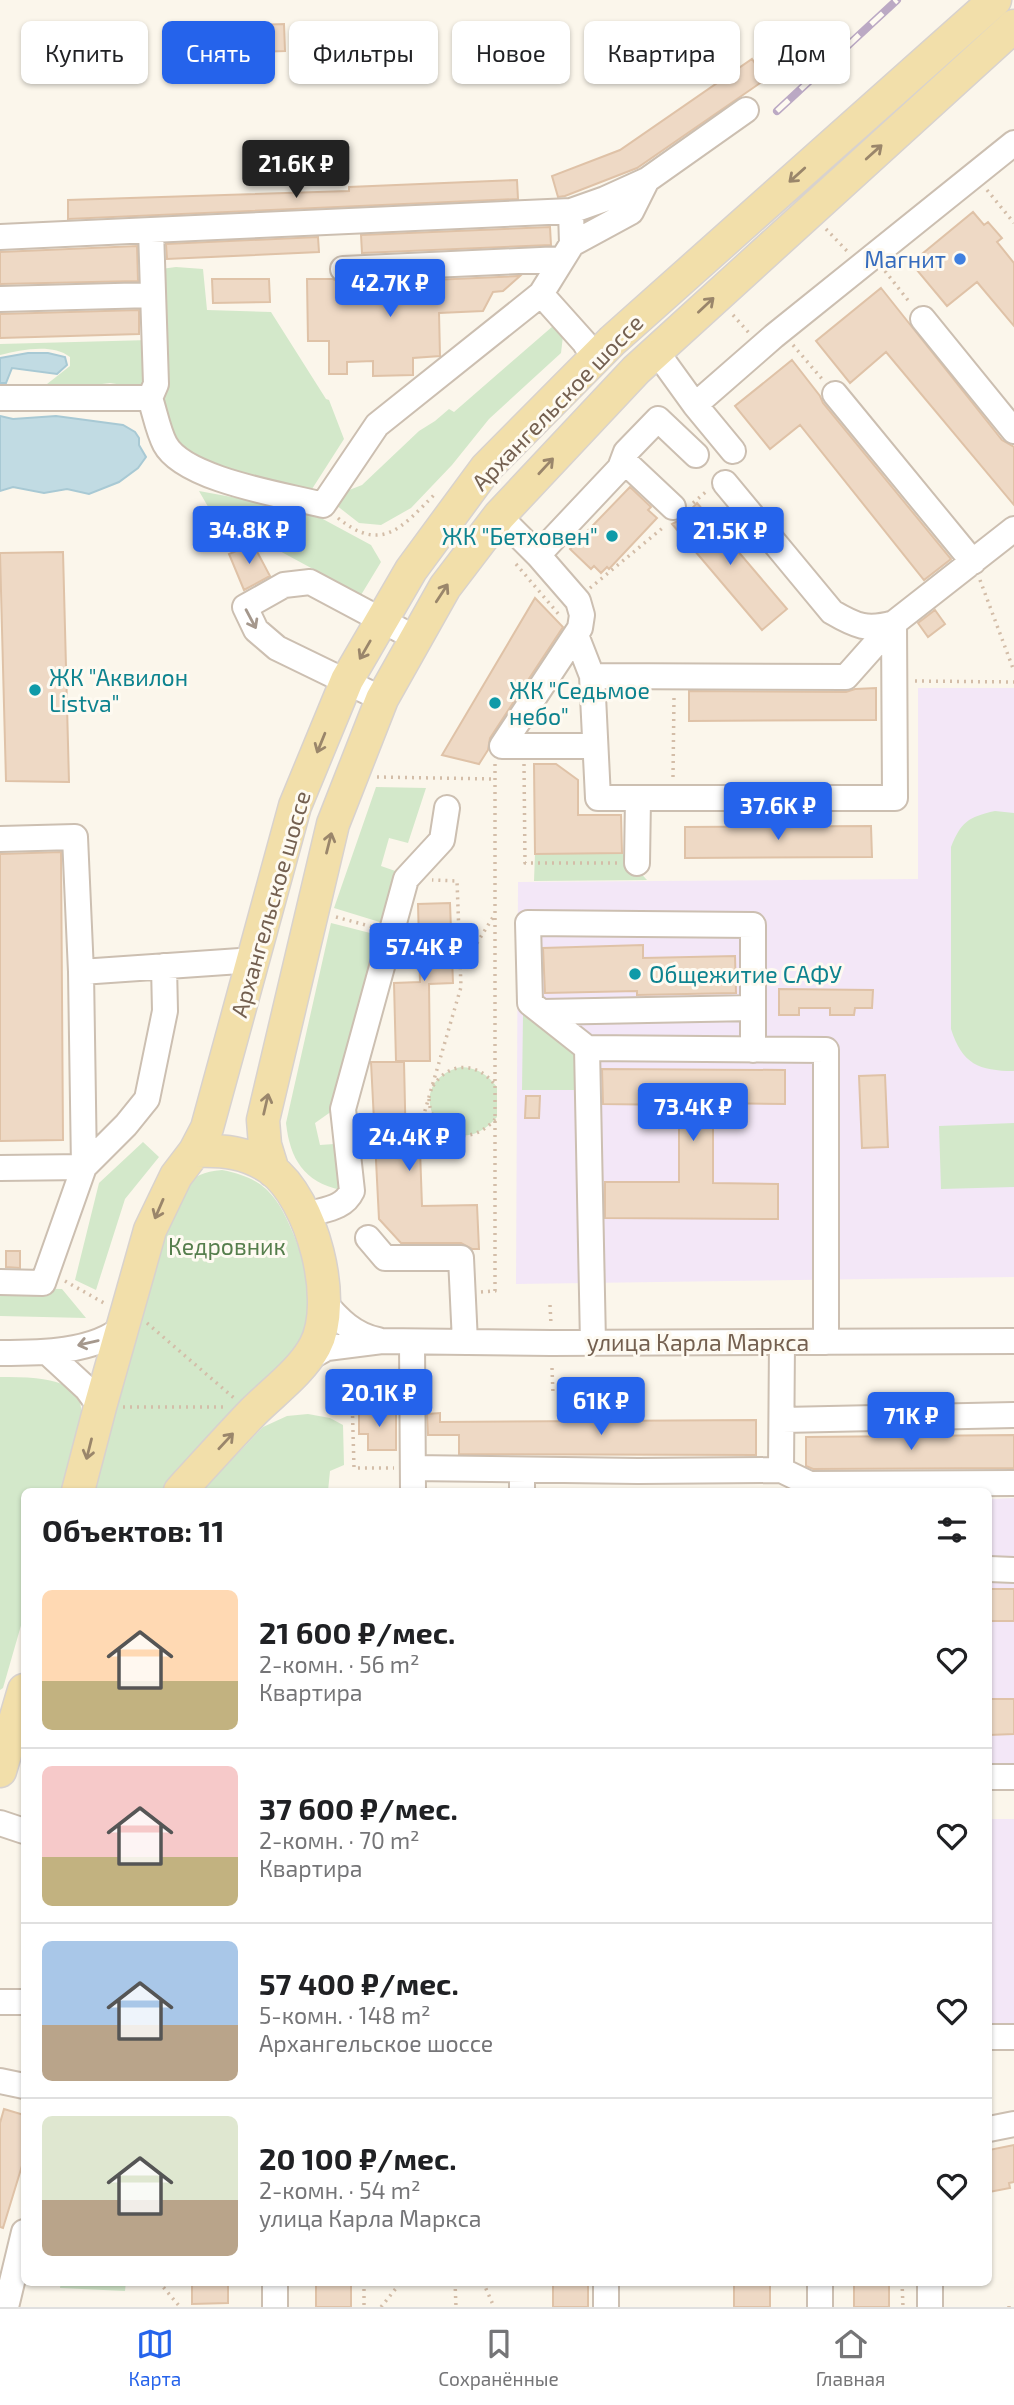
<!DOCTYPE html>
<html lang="ru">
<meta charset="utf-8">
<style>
:root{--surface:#fff;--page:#f2f2f2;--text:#202124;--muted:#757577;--line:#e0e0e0;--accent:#2563eb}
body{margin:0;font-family:"Exo 2",sans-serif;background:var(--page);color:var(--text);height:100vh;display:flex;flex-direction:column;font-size:26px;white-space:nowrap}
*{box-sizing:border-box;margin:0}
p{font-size:23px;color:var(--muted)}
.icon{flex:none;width:38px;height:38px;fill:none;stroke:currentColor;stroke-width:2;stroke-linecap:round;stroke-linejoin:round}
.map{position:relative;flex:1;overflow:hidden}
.sheet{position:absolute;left:21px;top:1488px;width:971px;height:798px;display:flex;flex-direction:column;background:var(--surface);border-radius:10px;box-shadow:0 2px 5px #0004}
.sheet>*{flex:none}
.hud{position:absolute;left:21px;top:21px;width:973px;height:63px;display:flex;gap:14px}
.price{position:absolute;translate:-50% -60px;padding:0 16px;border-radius:7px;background:var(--accent);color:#fff;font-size:23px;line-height:46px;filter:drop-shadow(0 2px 4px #0008)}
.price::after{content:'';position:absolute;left:50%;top:42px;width:21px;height:16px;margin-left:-10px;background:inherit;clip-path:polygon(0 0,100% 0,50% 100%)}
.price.active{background:#222;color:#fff}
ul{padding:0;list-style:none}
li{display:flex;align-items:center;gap:21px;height:175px;padding:0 21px}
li+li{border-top:2px solid var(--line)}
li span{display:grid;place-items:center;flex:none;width:196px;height:140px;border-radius:10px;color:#555}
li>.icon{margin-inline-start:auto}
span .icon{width:84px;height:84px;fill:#fffc;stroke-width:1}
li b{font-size:30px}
h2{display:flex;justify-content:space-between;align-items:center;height:84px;padding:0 21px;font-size:30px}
.chip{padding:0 24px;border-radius:10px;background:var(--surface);box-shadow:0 2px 5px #0004;font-size:24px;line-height:63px}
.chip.active{background:var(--accent);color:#fff}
.dock{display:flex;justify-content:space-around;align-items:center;height:98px;border-top:2px solid var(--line);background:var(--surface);font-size:19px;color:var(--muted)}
.dock a{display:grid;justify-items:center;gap:4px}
.dock .active{color:var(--accent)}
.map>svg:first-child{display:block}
.education{fill:#f3e7f7}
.green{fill:#d3e8ca}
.water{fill:#c1dbe3;stroke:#a8c9d4;stroke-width:2}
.building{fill:#eed9c5;stroke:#dfc2a7;stroke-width:2}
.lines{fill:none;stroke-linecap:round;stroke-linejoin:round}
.minor-casing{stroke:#ccbfb1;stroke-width:28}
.major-casing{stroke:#d8d2ce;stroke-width:35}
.path{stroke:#d3bda8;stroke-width:3.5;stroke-dasharray:2 5;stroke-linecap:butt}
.minor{stroke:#fff;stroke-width:24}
.major{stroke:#f2dfaa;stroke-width:32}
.rail-casing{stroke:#bba9c4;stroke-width:8}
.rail{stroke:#fefaf1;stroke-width:5;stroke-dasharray:16;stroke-linecap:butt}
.oneway{stroke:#9a866b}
.oneway2{stroke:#a5988d}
.shop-dot{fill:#3f7fe0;stroke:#fefaf1;stroke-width:2.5}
.culture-dot{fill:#0f9aa8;stroke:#fefaf1;stroke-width:2.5}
.labels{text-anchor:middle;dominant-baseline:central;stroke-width:6;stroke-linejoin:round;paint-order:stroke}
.shop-label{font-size:23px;fill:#366cbe;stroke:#fefaf1;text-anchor:end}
.street-label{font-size:23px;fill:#746050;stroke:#fefaf1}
.culture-label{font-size:23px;fill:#0d838f;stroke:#fefaf1;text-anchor:start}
.park-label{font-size:23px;fill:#557e4c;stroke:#fefaf1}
</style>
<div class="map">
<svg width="1014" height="2307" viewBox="0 0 1014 2307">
<rect width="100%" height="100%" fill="#fbf6eb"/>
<!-- education -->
<path class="education" d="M918,688h96v589l-498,7 2,-402 400,-3z
M1014,1498v271l-25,1v-271z
M989,1819h25v207l-25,1z"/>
<!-- green -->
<path class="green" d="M176,267l27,2 4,41 64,2 55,87 3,1 15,39 -32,50 -93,-21 -32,-15 -18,-26 -10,-26 2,-132z
M553,326l10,10 -2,17 -72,66 -37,46 -41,43 -30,17 -22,-2 -23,-18 3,-11 23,-9 57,-54 16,-10 14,-12 5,3z
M150,340l-2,37 -6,11 -32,-5 -24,3 -39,-2 23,-18v-9c-18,-14 -49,-7 -70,-2v-11z
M199,491l109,20 63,34 10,17 -20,33 -85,-46 -20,-24 -30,13z
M376,787l50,1 -18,55 -19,-5 -8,28 20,7 -15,51 -52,-16z
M995,811l19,2v258c-35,0 -52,-7 -63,-42v-182c10,-25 17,-30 44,-36z
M622,853l25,27 -113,1 1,-27z
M331,923l51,13 -50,175 -17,12 5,22 14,-1 7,46c-37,-8 -51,-31 -55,-67z
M523,1015l17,2 39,32v41h-57z
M461,1067c16,1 26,7 36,20v30c-49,57 -103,-34 -36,-50z
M1014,1123v64l-73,2 -2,-63z
M143,1142l16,15 -34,42 -29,91 -21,-10 24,-97z
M222,1170c42,8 55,25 71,63 14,33 21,67 13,103 -3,10 -23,28 -31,36 -35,40 -71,79 -107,119h-79l75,-272c18,-28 21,-46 58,-49z
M0,1288l62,1 24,29 -86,-2z
M0,1377c109,-2 85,34 61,114h-37v124l-21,73 -3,2z
M308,1414l22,4 13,7 1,40 -14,6 -2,20h-126l61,-64 24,-11z
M61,2282h65l-1,9 -65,-3z"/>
<!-- water -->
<path class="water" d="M28,353h20l17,4 2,8 -10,9 -45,-6 -6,15h-6v-25z
M0,416l13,3 43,-3 67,9 12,7 4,6v7l7,12 -8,11 -19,14 -30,12 -22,-5 -23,4 -31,-6 -13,4z"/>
<!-- building -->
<path class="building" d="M121,23l1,33 -72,2 -1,-33z
M284,24l1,27 -60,2 -1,-27z
M752,59l14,20 -129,89 -72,28 -7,1 -6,-21 68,-26z
M517,180l1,19 -450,20v-19l281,-9v-4z
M973,212l11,13 4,-3 14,16 -5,4 17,21v63l-37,-44 -30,24 -36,-43z
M550,227l1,18 -189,8 -1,-18z
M318,237l1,15 -152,7 -1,-15z
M137,246l1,35 -138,3v-32z
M520,276l-17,15 -10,1 -10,19 -44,2 1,43 -27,2v17l-40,1v-15l-26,1v12h-18v-33h-21l-1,-62h26l11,5z
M212,279h57l1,23 -57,1z
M881,288l121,152 12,7v58l-128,-153 -36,31 -34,-42z
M139,310v24l-139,4v-24z
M792,360l28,36 3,7 128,156 -27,21 -124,-155 -30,24 -35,-43z
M630,487l21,20 -3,3 9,8 -48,51 -2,-2 -6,6 -7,-7 -3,3 -21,-20z
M697,503l90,106 -25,21 -90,-106 11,-6z
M253,544l17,32 -26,14 -15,-36z
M63,552l6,230 -63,-1 -6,-228z
M535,598l28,29 -73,111 -2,12 -9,14 -37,-9z
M935,610l10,14 -17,13 -10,-14z
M876,688v32l-187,1v-30l157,1 9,-3z
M534,764h22l22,16v35h43l1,38 -87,1z
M871,826l1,31 -187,1v-31z
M61,852l2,288 -63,1v-287z
M450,903l3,80 -24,1 1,77h-34l-2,-78 26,-1 -2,-78z
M643,945v13l92,-2 1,37 -99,2v-4l-92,2 -2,-45z
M779,989l94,1 -1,18h-17l-1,7h-24v-7h-31v7h-20z
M371,1062h33l2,88h14l2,56 55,-1 2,44h-7l-11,-6h-60l-22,-24z
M602,1069l183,1v34l-72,-1v80l65,1v35l-173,-1v-36h74v-77l-76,-1z
M885,1075l3,72 -26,1 -3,-72z
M526,1096h14l-1,22h-14z
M6,1251h14v17l-14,-1z
M359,1411l37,1v38h-28v-16h-9z
M440,1413v9l316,-2v35l-297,-1v-19h-31l-1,-21z
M1014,1435v33l-201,1 -7,-3v-29z
M989,1589h25v32h-25z
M989,1699h25v35l-25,1z
M4,2109l20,6v44l-21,69 -3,-1v-104z
M1014,2145v37l-5,1 1,5 -21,4v-42z
M192,2282h36v21l-36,1z
M316,2282h35v25h-35z
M553,2282h35v25h-35z
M734,2282h36v25h-36z
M854,2282h35v25h-35z"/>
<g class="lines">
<defs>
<path id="minor" d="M151,230l420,-19
M0,237l151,-7 5,154 -6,14
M572,244l59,-32 16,-32
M343,269l219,-10
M541,294l31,-50 -1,-33 34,-12 42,-19 99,-70
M0,299l153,-4
M923,319l91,112
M656,351l39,54
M835,394l138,168
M0,398h150c5,15 8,33 15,46 19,36 120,51 158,61l54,-80 164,-131 43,48 11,17
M733,451l-38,-46 79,-69 240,-193
M623,460l50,47
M725,483l107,129c24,14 35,19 62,11
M499,516l39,39 40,46 4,14 -2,13 -78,118h93
M538,555l82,-87 6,-16 32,-33 38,36
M576,635l16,41 6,122h297l-1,-175
M592,676l254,1 48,-54 120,-94
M382,699l-105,-51 -21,-18 -11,-23 39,-22 26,-3 105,56
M0,839l75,-2 6,135
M637,863l1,-65
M542,1012l211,-4
M587,1048l-57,-45 -2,-80 225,2v125
M0,1168l84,-1 42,-42 21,-26 18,-88 -1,-45
M304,1216c18,-7 39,-6 48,-25l-9,-82 63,-230 36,-39 5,-32
M368,1238l17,20h76l4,84
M0,1282l43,1 41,-116 -3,-195 159,-11 12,2
M323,1301c16,19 31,34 55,39
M412,1342l1,149
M593,1343l-6,-295 239,2v292
M0,1353c38,0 95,0 124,-27
M48,1353l39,36 13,18
M305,1360l22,-12 55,-7 169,2 463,-2
M783,1420l231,-5
M413,1468l225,3 143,-1 1,-128
M522,1470v21
M781,1470l29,14 204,-1
M989,1569l25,1
M989,1777h25
M0,1823l24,8
M0,2002h24
M989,2037h25
M0,2081l24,5
M989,2129l25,-5
M275,2282v25
M606,2282v25
M820,2282v25
M930,2282v25
M6,2307l18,-75"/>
<path id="major" d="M273,1171l-8,-26 -2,-25 70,-296 49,-125 63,-112 54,-71 137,-146 378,-344
M78,1491l22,-84 50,-177 26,-54 19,-25 12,-23 88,-322 52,-126 64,-110 75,-102 126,-127 383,-341
M180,1491c24,-26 48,-53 73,-79 20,-20 48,-40 62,-66 24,-45 -3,-147 -44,-177 -24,-17 -48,-19 -76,-18
M0,1771l24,-81"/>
</defs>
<!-- minor casing -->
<use href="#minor" class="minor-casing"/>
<!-- major casing -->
<use href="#major" class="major-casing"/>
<!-- path -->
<path class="path" d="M987,190l27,33
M826,229l21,22
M885,271l26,33
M733,315l16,18
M793,345l29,34
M693,503l15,-13
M338,518c44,36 64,9 97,-24
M516,564l45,53
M980,580l34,91
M590,588l75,-62
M915,681l99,1
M524,764l1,99h92
M377,777l116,2
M673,777l1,-80
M336,917l37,10
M462,967l33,-53
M433,1086c16,-25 45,-24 62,-1
M429,1099c2,40 43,48 66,20
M417,1138l44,-151 -4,-106 -25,-1
M65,1281l39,22
M481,1292l14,-1v-527
M550,1305l1,19
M147,1323l87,75
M552,1368l1,26
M352,1395l2,73h40
M123,1407h101
M159,2282l21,25
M364,2282v25
M455,2282l1,25
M483,2282l11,25
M902,2282l1,25
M1009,2306v1
M381,2307l20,-25"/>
<!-- minor -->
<use href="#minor" class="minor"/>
<!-- major -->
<use href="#major" class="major"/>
<defs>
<path id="rail" d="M777,111l120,-111"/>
</defs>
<!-- rail casing -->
<use href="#rail" class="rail-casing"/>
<!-- rail -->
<use href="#rail" class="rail"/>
</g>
<!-- one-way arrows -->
<defs><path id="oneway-shaft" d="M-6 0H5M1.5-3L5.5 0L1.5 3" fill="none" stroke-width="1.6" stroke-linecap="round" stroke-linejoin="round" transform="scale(1.75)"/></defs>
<g class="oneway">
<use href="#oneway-shaft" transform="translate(874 152) rotate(-42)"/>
<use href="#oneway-shaft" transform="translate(797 175) rotate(138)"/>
<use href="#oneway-shaft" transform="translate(706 305) rotate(-43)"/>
<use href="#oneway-shaft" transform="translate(546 466) rotate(-47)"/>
<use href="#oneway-shaft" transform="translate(442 593) rotate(-57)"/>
<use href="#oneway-shaft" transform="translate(365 650) rotate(120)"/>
<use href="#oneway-shaft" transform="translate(321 743) rotate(112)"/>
<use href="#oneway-shaft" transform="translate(329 843) rotate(-76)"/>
<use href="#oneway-shaft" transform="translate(266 1104) rotate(-77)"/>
<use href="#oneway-shaft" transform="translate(159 1209) rotate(113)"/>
<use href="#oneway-shaft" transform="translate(226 1441) rotate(-47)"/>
<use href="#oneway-shaft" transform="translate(89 1449) rotate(104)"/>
</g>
<g class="oneway2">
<use href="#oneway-shaft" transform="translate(251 619) rotate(62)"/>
<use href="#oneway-shaft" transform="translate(88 1343) rotate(167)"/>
</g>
<!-- markers -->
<circle class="shop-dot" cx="960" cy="259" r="7"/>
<g class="culture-dot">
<circle cx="612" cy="536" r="7"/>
<circle cx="35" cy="690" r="7"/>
<circle cx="495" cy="703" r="7"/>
<circle cx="635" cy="974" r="7"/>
</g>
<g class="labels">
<!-- shop labels -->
<g class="shop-label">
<text x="946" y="259">Магнит</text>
</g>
<!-- street labels -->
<g class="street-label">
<text transform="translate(557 402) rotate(-46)">Архангельское шоссе</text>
<text transform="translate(270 904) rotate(-74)">Архангельское шоссе</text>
<text x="698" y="1342">улица Карла Маркса</text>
</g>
<!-- culture labels -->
<g class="culture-label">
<text x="598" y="536" text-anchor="end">ЖК "Бетховен"</text>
<text x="49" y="677">ЖК "Аквилон<tspan x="49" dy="26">Listva"</tspan></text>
<text x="509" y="690">ЖК "Седьмое<tspan x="509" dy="26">небо"</tspan></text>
<text x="649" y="974">Общежитие САФУ</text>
</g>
<!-- park labels -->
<g class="park-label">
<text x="227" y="1246">Кедровник</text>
</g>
</g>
</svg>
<b class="price active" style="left:296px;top:200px">21.6K ₽</b>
<b class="price" style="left:390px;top:319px">42.7K ₽</b>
<b class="price" style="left:249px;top:566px">34.8K ₽</b>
<b class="price" style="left:730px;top:567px">21.5K ₽</b>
<b class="price" style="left:778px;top:842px">37.6K ₽</b>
<b class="price" style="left:424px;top:983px">57.4K ₽</b>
<b class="price" style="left:693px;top:1143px">73.4K ₽</b>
<b class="price" style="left:409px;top:1173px">24.4K ₽</b>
<b class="price" style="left:379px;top:1429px">20.1K ₽</b>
<b class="price" style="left:601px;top:1437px">61K ₽</b>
<b class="price" style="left:911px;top:1452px">71K ₽</b>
<div class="hud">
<a class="chip">Купить</a>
<a class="chip active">Снять</a>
<a class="chip">Фильтры</a>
<a class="chip">Новое</a>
<a class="chip">Квартира</a>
<a class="chip">Дом</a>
</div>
<section class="sheet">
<h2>Объектов: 11<svg class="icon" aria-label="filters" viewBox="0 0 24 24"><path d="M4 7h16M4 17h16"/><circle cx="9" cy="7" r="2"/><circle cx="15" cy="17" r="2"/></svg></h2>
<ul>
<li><span style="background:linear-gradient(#ffd9b3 65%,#c2b280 0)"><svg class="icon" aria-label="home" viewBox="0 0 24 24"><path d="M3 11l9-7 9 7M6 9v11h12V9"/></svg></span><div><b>21 600 ₽/мес.</b><p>2-комн. · 56 m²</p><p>Квартира</p></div><svg class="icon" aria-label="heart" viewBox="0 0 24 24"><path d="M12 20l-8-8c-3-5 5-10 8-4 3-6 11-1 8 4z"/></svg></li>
<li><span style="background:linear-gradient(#f6c9c9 65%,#c2b280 0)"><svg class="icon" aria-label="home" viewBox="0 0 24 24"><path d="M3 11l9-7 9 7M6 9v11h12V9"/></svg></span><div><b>37 600 ₽/мес.</b><p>2-комн. · 70 m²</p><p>Квартира</p></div><svg class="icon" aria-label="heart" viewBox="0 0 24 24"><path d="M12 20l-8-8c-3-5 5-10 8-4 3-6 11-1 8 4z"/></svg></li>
<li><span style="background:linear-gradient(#a9c7e8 60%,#b9a48a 0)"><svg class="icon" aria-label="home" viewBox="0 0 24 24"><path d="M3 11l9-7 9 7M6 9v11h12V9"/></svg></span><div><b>57 400 ₽/мес.</b><p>5-комн. · 148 m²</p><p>Архангельское шоссе</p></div><svg class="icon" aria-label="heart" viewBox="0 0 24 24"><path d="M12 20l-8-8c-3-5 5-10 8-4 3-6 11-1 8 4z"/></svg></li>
<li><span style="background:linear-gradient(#dfe7d0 60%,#b9a48a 0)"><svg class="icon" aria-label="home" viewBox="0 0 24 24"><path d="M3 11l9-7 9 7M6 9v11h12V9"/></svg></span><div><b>20 100 ₽/мес.</b><p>2-комн. · 54 m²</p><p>улица Карла Маркса</p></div><svg class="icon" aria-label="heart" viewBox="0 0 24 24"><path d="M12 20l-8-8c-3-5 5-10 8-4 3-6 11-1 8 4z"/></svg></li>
</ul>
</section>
</div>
<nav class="dock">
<a class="active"><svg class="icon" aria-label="map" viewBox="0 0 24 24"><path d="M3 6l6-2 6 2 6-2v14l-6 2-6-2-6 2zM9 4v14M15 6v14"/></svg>Карта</a>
<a><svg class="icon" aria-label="saved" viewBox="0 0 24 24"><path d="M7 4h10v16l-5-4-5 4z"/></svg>Сохранённые</a>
<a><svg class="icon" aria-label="home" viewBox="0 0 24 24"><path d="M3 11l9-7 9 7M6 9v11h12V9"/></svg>Главная</a>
</nav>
